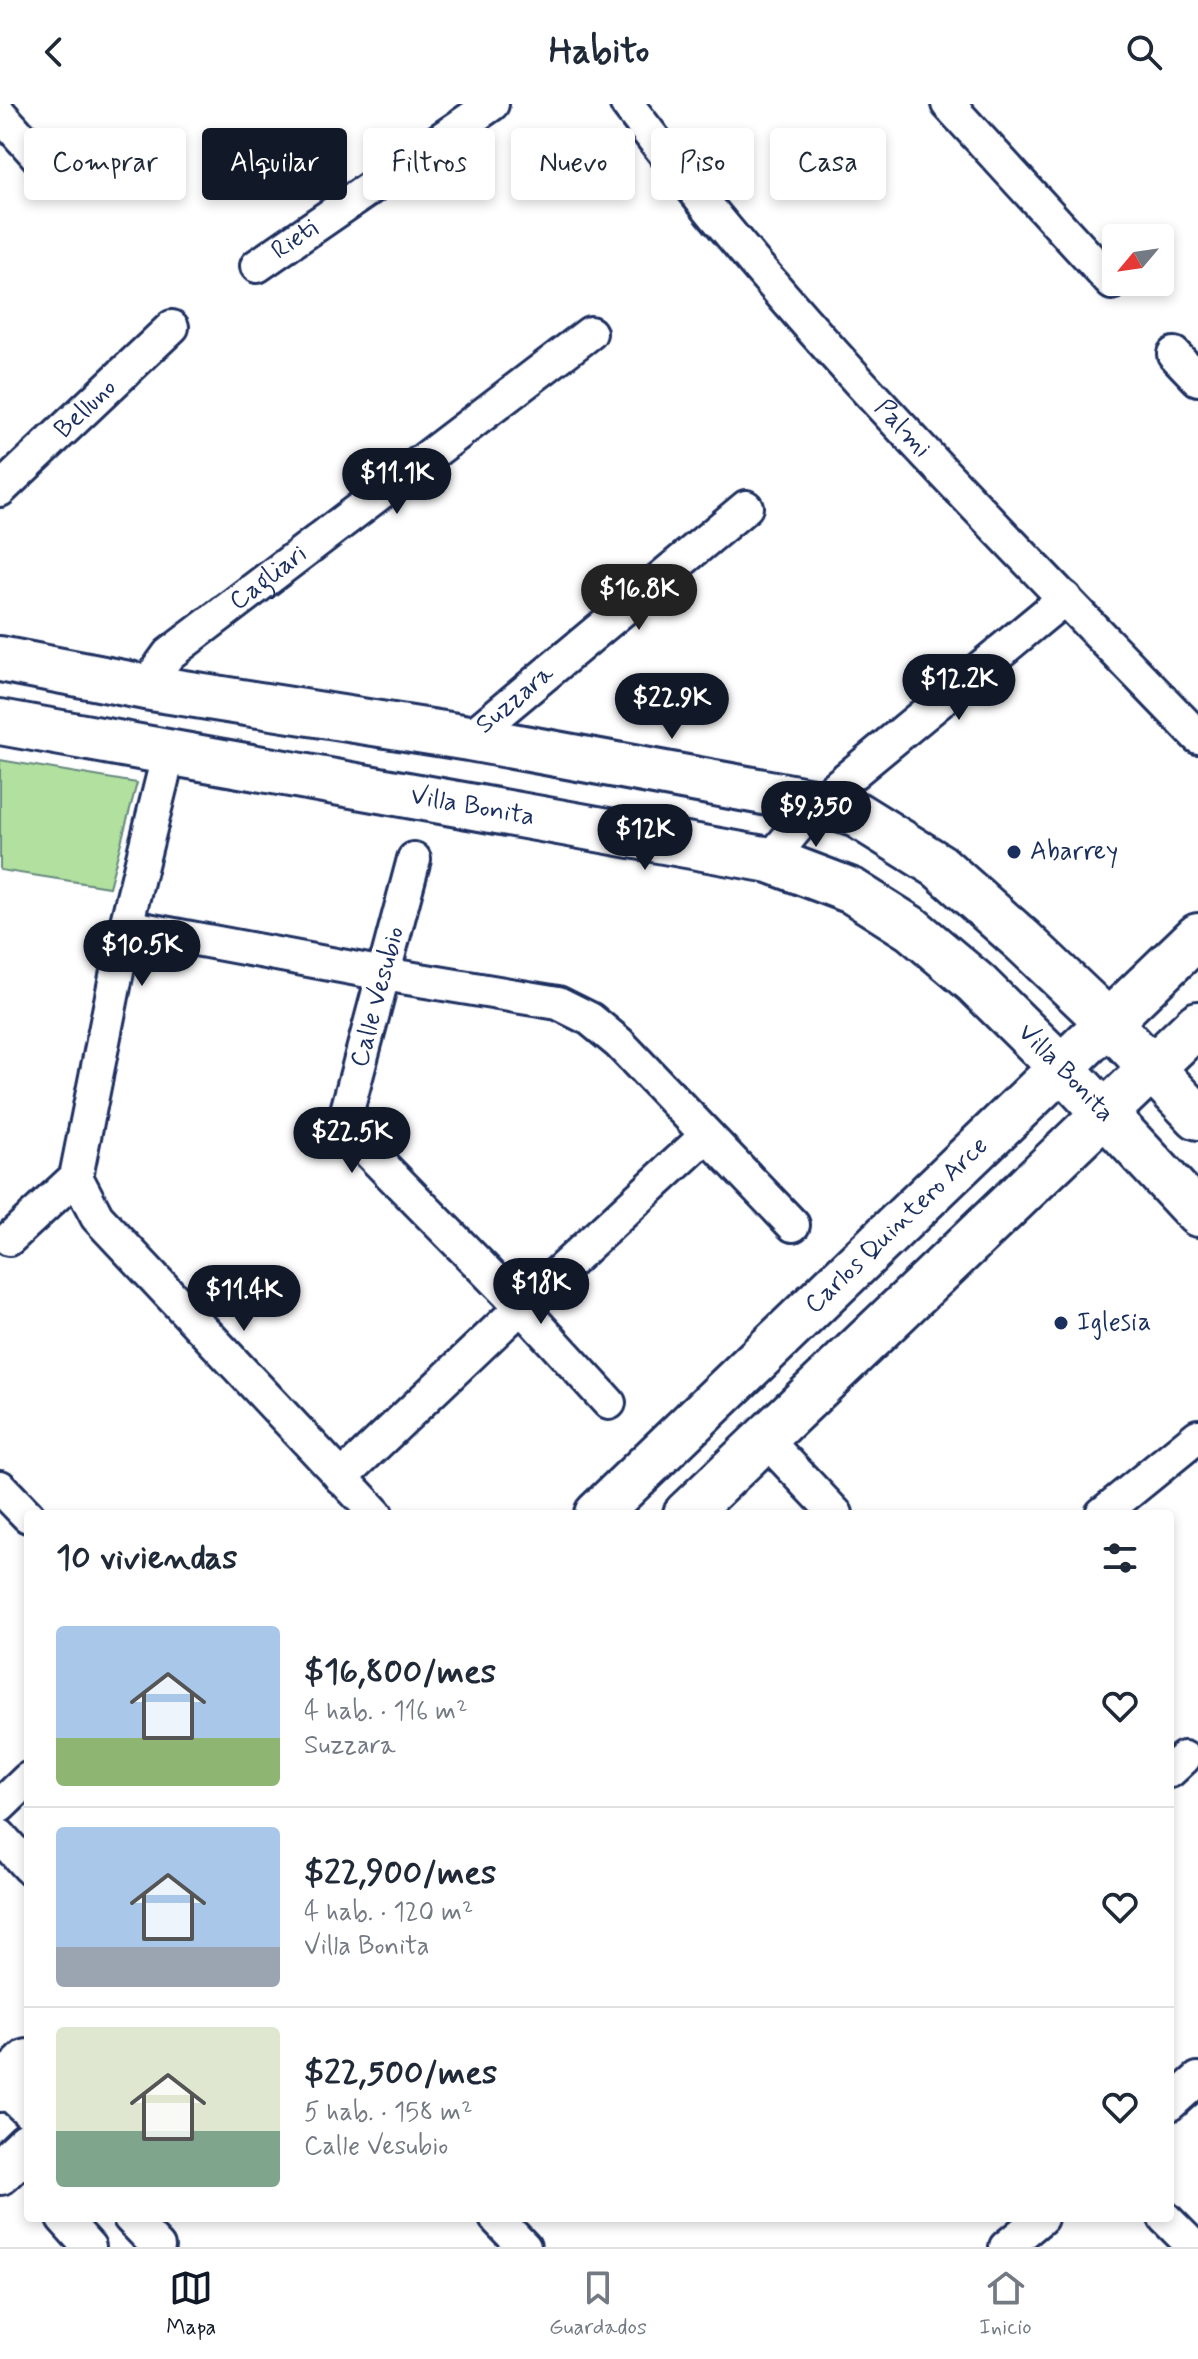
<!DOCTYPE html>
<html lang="es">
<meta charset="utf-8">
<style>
:root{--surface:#fff;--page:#f2f2f3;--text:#1f2937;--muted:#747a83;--line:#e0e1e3;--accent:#111827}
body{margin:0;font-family:Mynerve,sans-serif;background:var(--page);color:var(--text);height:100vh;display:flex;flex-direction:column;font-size:30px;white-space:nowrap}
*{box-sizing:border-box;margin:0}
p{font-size:26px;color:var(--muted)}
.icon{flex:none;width:44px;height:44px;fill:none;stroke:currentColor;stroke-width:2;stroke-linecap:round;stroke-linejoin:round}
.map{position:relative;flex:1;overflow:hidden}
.drawer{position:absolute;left:24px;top:1406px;width:1150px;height:712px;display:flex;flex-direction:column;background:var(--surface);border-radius:8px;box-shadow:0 4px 12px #0003}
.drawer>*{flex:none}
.hud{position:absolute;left:24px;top:24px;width:1150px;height:72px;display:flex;gap:16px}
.needle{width:52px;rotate:241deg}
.fabs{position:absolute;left:1102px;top:120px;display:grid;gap:16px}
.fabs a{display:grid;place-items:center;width:72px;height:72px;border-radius:8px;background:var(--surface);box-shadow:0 4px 12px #0003;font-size:40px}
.price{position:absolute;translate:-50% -68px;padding:0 18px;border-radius:28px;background:var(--accent);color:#fff;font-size:26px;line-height:52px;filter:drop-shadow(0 2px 4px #0008)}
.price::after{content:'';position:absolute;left:50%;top:48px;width:24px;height:18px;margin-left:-12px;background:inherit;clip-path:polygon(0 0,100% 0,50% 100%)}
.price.active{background:#222;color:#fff}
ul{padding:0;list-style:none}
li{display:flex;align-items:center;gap:24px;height:200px;padding:0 32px}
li+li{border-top:2px solid var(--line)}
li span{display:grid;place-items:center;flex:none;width:224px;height:160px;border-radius:8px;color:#555}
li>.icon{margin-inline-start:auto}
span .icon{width:96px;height:96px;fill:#fffc;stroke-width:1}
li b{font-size:34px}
h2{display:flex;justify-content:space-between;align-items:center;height:96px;padding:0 32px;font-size:34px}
.tag{padding:0 28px;border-radius:8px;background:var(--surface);box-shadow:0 4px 12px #0003;font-size:28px;line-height:72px}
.tag.active{background:var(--accent);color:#fff}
header{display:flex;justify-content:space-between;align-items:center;height:104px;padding:0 32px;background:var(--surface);font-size:36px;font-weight:800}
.dock{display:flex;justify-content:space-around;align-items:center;height:112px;border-top:2px solid var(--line);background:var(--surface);font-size:22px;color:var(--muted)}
.dock a{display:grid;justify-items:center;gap:4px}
.dock .active{color:var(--accent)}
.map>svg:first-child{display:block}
.green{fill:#b1e09f;stroke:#66887e;stroke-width:2}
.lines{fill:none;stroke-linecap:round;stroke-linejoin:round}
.street-casing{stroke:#1b2f5e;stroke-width:38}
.secondary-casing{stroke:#1b2f5e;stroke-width:50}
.street{stroke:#fff;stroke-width:32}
.secondary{stroke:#fff;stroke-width:44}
.poi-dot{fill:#1b2f5e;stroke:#fff;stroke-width:3}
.labels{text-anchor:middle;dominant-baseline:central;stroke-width:8;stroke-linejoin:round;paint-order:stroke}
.street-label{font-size:26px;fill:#1b2f5e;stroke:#fff}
.poi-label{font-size:26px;fill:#1b2f5e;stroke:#fff;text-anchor:start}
</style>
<header><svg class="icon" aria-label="back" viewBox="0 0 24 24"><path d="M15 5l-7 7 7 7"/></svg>Habito<svg class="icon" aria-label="search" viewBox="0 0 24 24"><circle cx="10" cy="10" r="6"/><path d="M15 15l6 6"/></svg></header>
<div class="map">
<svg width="1198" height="2143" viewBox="0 0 1198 2143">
<rect width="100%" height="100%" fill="#fff"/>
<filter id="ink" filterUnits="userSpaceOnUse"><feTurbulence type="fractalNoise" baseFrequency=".0125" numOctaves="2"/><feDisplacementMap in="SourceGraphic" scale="16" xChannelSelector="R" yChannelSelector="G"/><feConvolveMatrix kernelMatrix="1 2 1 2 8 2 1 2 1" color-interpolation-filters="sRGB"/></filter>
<g filter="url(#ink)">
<!-- green -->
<path class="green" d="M0,656l137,23 -28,104 -109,-17z"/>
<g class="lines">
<defs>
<g id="street">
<path id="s1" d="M627,0c171,228 374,428 571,633"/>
<path d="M948,0l164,179"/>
<path d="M0,10l49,55"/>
<path id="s2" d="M257,162l235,-162"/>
<path d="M1174,250l24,25"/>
<path id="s3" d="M0,386l172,-163"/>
<path id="s4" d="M145,583l24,-33 421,-321"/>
<path id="s5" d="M469,634l277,-231"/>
<path d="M414,755l-67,252 3,16 14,20 157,160 88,96"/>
<path d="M770,756l48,-58 247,-204"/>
<path d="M126,822l258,48 174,29 32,16 29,24 174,182"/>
<path d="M76,1073l21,40 279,297"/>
<path d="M9,1135l67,-62 50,-251 43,-174"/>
<path d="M765,1335l71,75"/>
<path d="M341,1374l180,-171 185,-171"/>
<path d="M0,1383l28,29"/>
<path d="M1102,1410l96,-78"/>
<path d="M1170,1667l14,-13"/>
<path d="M0,1702l28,-27"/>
<path d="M0,1732l28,31"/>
<path d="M0,1981l28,26"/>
<path d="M1170,2000l28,-25"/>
<path d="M63,2114l26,29"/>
<path d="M130,2114l28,29"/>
<path d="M496,2114l28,29"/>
<path d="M1165,2114l29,29"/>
<path d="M1006,2143l35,-29"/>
</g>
<g id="secondary">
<path d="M0,555l145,28 324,51 349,64 39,13 82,51 84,75 85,81 90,95"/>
<path id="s6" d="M0,618l770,138 82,31 60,38 64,54 85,84 137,147"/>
<path id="s7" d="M597,1410l601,-578"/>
<path d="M686,1410l512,-490"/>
<path d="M0,1985l28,-27"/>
<path d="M0,2068l28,-27"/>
</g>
</defs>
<!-- street casing -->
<use href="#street" class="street-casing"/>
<!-- secondary casing -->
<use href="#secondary" class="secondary-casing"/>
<!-- street -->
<use href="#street" class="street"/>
<!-- secondary -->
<use href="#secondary" class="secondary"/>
</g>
</g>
<!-- markers -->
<g class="poi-dot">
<circle cx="1014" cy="748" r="8"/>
<circle cx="1061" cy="1219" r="8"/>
</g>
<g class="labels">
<!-- street labels -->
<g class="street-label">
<text stroke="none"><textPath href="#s2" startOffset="46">Rieti</textPath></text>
<text stroke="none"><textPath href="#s3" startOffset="118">Belluno</textPath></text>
<text stroke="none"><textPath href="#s1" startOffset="426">Palmi</textPath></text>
<text stroke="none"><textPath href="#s4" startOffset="166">Cagliari</textPath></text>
<text stroke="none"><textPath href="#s5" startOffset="60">Suzzara</textPath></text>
<text stroke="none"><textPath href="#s6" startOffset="480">Villa Bonita</textPath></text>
<text transform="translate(378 893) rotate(-75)">Calle Vesubio</text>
<text stroke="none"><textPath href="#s6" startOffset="1152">Villa Bonita</textPath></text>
<text stroke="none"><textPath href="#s7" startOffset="416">Carlos Quintero Arce</textPath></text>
</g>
<!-- poi labels -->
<g class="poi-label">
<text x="1030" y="748">Abarrey</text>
<text x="1077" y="1219">Iglesia</text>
</g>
</g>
</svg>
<div class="fabs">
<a><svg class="needle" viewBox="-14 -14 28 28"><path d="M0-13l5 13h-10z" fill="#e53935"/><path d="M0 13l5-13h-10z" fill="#747a83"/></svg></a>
</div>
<b class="price" style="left:397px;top:412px">$11.1K</b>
<b class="price active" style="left:639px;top:528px">$16.8K</b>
<b class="price" style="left:959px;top:618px">$12.2K</b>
<b class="price" style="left:672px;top:637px">$22.9K</b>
<b class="price" style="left:816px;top:745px">$9,350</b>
<b class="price" style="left:645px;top:768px">$12K</b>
<b class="price" style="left:142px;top:884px">$10.5K</b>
<b class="price" style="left:352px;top:1071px">$22.5K</b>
<b class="price" style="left:541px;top:1222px">$18K</b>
<b class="price" style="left:244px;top:1229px">$11.4K</b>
<div class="hud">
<a class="tag">Comprar</a>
<a class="tag active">Alquilar</a>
<a class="tag">Filtros</a>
<a class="tag">Nuevo</a>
<a class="tag">Piso</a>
<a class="tag">Casa</a>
</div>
<section class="drawer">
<h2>10 viviendas<svg class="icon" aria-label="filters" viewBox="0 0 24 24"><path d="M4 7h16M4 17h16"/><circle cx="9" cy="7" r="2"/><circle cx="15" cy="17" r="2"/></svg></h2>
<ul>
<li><span style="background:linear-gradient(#a9c7e8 70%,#8fb573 0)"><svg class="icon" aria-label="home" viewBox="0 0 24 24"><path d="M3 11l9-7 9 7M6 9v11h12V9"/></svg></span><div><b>$16,800/mes</b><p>4 hab. · 116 m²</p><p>Suzzara</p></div><svg class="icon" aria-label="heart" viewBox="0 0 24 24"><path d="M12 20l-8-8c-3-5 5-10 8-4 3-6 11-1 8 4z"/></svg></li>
<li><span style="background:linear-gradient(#a9c7e8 75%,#9aa5b1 0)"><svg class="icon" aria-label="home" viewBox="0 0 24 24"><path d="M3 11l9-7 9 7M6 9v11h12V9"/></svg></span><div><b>$22,900/mes</b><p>4 hab. · 120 m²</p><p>Villa Bonita</p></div><svg class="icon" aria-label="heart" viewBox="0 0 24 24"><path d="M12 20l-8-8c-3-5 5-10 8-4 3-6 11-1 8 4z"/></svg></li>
<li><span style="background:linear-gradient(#dfe7d0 65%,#7fa58c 0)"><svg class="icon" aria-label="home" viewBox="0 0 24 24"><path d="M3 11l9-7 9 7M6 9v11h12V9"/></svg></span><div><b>$22,500/mes</b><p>5 hab. · 158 m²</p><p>Calle Vesubio</p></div><svg class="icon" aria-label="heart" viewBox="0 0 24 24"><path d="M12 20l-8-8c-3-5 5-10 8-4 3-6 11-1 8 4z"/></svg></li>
</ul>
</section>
</div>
<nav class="dock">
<a class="active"><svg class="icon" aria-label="map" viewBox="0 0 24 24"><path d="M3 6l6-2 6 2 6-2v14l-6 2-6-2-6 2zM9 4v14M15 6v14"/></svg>Mapa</a>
<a><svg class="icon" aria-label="saved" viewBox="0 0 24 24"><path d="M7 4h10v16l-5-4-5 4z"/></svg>Guardados</a>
<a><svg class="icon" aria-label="home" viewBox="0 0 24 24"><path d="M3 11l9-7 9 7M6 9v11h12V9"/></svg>Inicio</a>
</nav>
